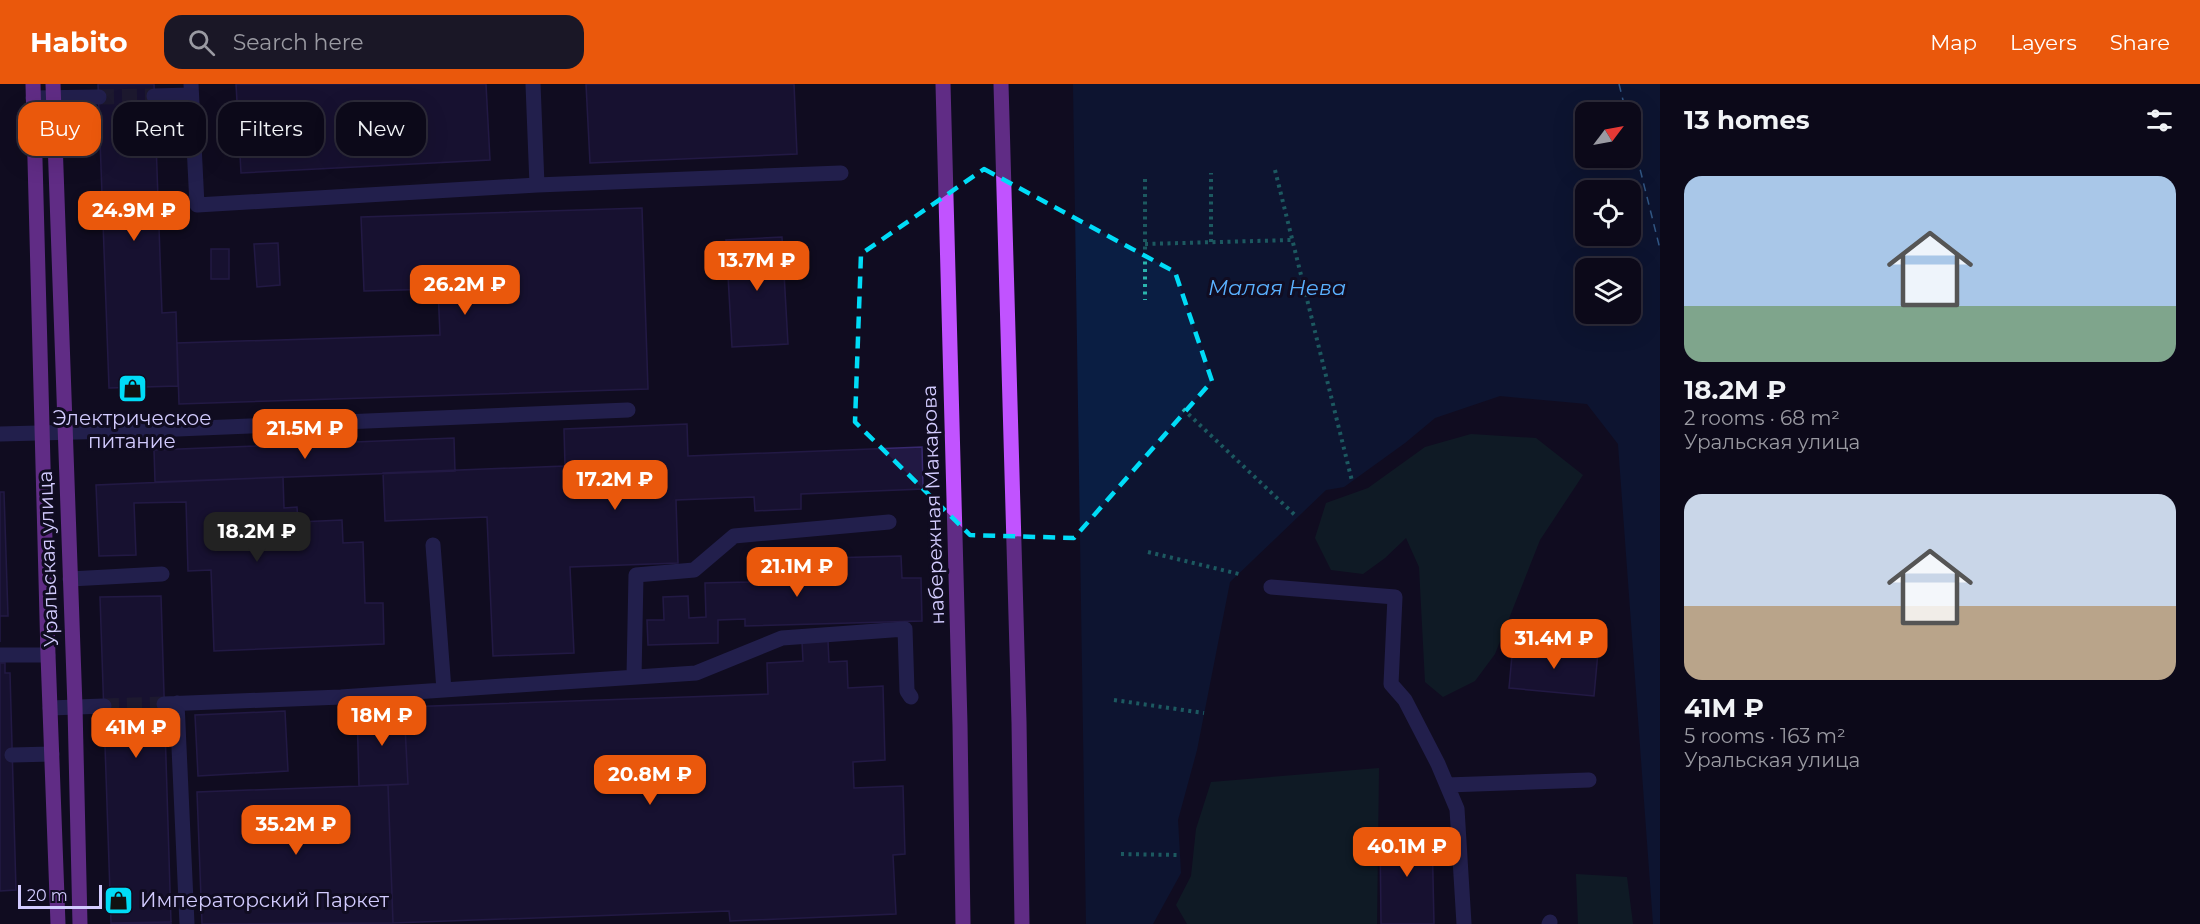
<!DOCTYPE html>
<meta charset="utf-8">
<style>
:root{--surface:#0c0919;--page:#1a1726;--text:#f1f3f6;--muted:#9a9aa2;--line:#2c2a38;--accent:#ea580c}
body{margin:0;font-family:Montserrat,sans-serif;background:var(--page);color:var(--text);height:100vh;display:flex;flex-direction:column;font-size:22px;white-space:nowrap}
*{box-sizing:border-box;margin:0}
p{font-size:20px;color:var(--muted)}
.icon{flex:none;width:33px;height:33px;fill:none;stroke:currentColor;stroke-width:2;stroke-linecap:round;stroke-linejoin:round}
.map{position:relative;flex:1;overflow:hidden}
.details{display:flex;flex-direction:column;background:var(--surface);width:540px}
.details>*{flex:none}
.hud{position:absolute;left:18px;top:18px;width:570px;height:54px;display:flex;gap:12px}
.needle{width:39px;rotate:58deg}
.fabs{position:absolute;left:1575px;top:18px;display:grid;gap:12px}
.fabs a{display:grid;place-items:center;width:66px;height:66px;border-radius:12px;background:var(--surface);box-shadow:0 6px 24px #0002,0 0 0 2px var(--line);font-size:30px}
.scale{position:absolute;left:18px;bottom:15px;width:84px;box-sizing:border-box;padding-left:6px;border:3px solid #d3ccff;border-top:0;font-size:16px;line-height:21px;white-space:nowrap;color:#d3ccff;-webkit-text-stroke:4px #100c21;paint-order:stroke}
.price{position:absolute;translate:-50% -51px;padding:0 14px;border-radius:12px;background:var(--accent);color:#fff;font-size:20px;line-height:39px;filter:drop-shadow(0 2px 3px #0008)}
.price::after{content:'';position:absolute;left:50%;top:36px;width:18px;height:14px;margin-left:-9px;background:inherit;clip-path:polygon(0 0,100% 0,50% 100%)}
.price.on{background:#222;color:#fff}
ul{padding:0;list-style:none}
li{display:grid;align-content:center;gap:12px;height:318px;padding:0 24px}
li span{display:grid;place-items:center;height:186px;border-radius:18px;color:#555}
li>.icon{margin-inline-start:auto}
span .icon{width:108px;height:108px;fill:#fffc;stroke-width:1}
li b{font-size:26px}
h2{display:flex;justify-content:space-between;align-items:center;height:72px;padding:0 24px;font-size:26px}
.pill{padding:0 21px;border-radius:18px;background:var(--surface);box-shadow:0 6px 24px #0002,0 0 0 2px var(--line);font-size:21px;line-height:54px}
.pill.on{background:var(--accent);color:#fff}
header{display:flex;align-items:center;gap:36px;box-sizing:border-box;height:84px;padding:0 30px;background:var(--accent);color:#fff}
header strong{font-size:28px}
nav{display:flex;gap:33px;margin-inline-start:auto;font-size:21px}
.search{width:420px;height:54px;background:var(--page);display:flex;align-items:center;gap:15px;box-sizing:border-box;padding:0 21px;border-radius:18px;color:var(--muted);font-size:22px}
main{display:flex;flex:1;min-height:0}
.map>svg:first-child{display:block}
.green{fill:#0f2b2a}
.water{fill:#0a1e43;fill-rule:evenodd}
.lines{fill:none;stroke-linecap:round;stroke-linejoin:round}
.ferry{stroke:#5ab1ff;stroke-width:1.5;stroke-dasharray:8 6;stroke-linecap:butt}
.building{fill:#211843;stroke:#38296f;stroke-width:1.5}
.minor-tunnel{stroke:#2d2942;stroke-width:15;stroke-dasharray:15 8;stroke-linecap:butt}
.path{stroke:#2ab5ae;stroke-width:4;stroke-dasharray:3 4.5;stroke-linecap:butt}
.minor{stroke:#393682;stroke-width:15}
.major{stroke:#c153ff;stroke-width:15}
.marked{fill:none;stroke:#00dcf7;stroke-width:4.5;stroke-dasharray:12 8;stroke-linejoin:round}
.labels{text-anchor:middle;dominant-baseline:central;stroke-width:6;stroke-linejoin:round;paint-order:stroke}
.poi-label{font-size:20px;fill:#d3ccff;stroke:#100c21}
.street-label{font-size:20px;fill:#d3ccff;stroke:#100c21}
.water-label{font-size:21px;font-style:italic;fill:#5ab1ff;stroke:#100c21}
</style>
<header>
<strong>Habito</strong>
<div class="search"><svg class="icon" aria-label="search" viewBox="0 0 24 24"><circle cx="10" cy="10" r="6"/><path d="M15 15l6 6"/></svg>Search here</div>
<nav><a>Map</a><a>Layers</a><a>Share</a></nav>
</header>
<main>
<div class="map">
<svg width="1660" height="840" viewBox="0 0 1660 840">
<rect width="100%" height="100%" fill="#100c21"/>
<!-- green -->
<path class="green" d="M1471,350l65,4 47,37 -43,65 -45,114 -20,27 -32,16 -18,-15 -6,-115 -13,-29 -21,20 -22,16 -32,-4 -16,-32 11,-35 42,-15 57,-41z
M1379,684l-2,156h-190l-11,-19 15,-29 5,-47 15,-47z
M1576,790l51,3 6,47h-55z"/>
<!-- water -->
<path class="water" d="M1073,0h587v840h-7l-35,-480 -31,-40 -87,-8 -65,22 -30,25 -61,44 -18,3 -96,92 -33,168 -19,70 3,53 -28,51h-67zM1586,28h44v46h-44zM1586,106h44v46h-44zM1586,184h44v46h-44z"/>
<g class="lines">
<!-- ferry -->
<path class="ferry" d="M1619,0l7,28
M1630,45l30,120"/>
</g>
<!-- building -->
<path class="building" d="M98,0h56l8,229 14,-1 2,74 -69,2z
M236,0h250l4,76 -249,13z
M586,0h208l3,70 -207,9z
M642,124l6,181 -469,15 -2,-61 263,-8 -2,-46 -74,2 -3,-74z
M782,153l6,107 -56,3 -6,-107z
M278,159l2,42 -23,2 -3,-43z
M211,165h18v30h-18z
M687,340l1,32 234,-9 1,42 -122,5v15l-46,2 -1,-14 -78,3 2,63 -108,4 4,86 -81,3 -6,-139 -102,4 -2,-48 182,-7 -1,-37z
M454,354l1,33 -300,11 -1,-32z
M283,393l1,31 13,-1 1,15 44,-2 1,23 20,-1 2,61h18l1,41 -170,7 -3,-81 -23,1 -2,-69 -52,1 2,52 -37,1 -3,-71z
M0,408h4l4,124h-8v26z
M901,472l1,22h19l1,43 -177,5v-7l-27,1v23l-70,2 -1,-25h17l-1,-23 25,-1 1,22 17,-1 -1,-34 44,-1 -1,-22z
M161,512l10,326 -60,1 -11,-326z
M828,557l1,21 18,-1 1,27 35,-2 2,74 -32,2 1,26 49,-2 2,68 -12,1 3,59 -166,7 -1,-10 -336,12 -5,-138 20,-1 -4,-77 364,-13 -1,-31 36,-2 -1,-19z
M1513,560l85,8 -4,44 -85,-8z
M0,579h5v10h5l6,217 -16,1z
M404,623l4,77 -49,2 -2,-77z
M285,627l3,60 -90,5 -3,-61z
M388,701l5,138 -191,1 -5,-132z
M1432,747l2,93h-53l-1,-92z
M171,838v2h-60v-1z"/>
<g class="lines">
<!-- minor-tunnel -->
<path class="minor-tunnel" d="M99,13l55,-1
M104,622l60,-2"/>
<!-- path -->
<path class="path" d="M1275,86l77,311
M1145,95v121
M1211,158v-69
M1145,160l147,-4
M1183,325l114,108
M1148,468l91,22
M1114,616l90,13
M1121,770l59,1"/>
<!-- minor -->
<path class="minor" d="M191,0l6,121 340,-20 304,-12
M533,0l4,101
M154,12l37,-1
M33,14l66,-1
M0,350l153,-4 475,-20
M433,461l11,145
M70,495l92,-5
M1271,503l124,10 -4,87 14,16 33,64 19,45 7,115
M0,571h48
M634,593l2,-102 58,-5 40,-34 155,-14
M177,619l10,221
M164,620l177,-7 355,-24 86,-35 123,-9 2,62 4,6
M50,624l54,-2
M12,671l40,-1
M1447,701l142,-5
M1549,840l1,-2"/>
<!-- major -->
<path class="major" d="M33,0l15,571 10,269
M53,0l22,623 5,217
M943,0l17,641 3,199
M1001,0l18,638 3,202"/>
</g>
<!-- marked area -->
<path d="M0 0H1660V840H0ZM984,85l191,103 37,109 -138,157 -104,-3 -115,-113 6,-168z" fill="#100c21" fill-opacity=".55" fill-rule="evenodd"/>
<path class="marked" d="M984,85l191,103 37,109 -138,157 -104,-3 -115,-113 6,-168z"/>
<!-- icons -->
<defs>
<symbol id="shop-square" viewBox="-11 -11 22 22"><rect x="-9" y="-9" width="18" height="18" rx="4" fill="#00dcf7" stroke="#100c21"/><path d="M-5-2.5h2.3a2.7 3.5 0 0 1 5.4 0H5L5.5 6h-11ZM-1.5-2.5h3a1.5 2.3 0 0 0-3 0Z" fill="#111"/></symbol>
</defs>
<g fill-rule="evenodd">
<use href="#shop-square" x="116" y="288" width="33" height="33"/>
<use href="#shop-square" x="102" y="800" width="33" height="33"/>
</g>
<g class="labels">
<!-- poi labels -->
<g class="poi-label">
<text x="132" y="334">Электрическое<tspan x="132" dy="23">питание</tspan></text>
<text x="140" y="816" text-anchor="start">Императорский Паркет</text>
</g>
<!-- street labels -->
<g class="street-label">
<text transform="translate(933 421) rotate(-92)">набережная Макарова</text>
<text transform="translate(48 475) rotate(-92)">Уральская улица</text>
</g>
<!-- water labels -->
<g class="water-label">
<text x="1277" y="203">Малая Нева</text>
</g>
</g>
</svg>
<div class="fabs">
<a><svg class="needle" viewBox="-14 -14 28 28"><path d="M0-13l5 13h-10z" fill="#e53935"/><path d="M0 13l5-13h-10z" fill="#9a9aa2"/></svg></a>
<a><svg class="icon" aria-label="locate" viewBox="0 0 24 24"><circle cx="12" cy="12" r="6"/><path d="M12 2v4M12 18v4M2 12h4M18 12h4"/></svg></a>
<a><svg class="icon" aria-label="layers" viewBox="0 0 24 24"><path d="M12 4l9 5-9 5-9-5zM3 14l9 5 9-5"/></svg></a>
</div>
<div class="scale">20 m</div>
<b class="price" style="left:134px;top:158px">24.9M ₽</b>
<b class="price" style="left:757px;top:208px">13.7M ₽</b>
<b class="price" style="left:465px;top:232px">26.2M ₽</b>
<b class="price" style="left:305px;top:376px">21.5M ₽</b>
<b class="price" style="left:615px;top:427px">17.2M ₽</b>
<b class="price on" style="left:257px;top:479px">18.2M ₽</b>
<b class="price" style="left:797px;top:514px">21.1M ₽</b>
<b class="price" style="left:1554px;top:586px">31.4M ₽</b>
<b class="price" style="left:382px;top:663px">18M ₽</b>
<b class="price" style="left:136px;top:675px">41M ₽</b>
<b class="price" style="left:650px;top:722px">20.8M ₽</b>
<b class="price" style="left:296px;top:772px">35.2M ₽</b>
<b class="price" style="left:1407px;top:794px">40.1M ₽</b>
<div class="hud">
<a class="pill on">Buy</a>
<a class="pill">Rent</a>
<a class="pill">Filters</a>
<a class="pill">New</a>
</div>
</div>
<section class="details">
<h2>13 homes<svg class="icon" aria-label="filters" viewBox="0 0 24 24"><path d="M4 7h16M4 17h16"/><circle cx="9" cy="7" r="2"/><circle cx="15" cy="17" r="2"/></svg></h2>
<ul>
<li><span style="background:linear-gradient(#a9c7e8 70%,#7fa58c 0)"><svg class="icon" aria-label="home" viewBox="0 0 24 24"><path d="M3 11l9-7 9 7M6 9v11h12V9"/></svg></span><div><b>18.2M ₽</b><p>2 rooms · 68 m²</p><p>Уральская улица</p></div></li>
<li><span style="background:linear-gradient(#c9d6e8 60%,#b9a48a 0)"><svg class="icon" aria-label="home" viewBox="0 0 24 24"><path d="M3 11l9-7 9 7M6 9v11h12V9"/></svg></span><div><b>41M ₽</b><p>5 rooms · 163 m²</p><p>Уральская улица</p></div></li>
</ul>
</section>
</main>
